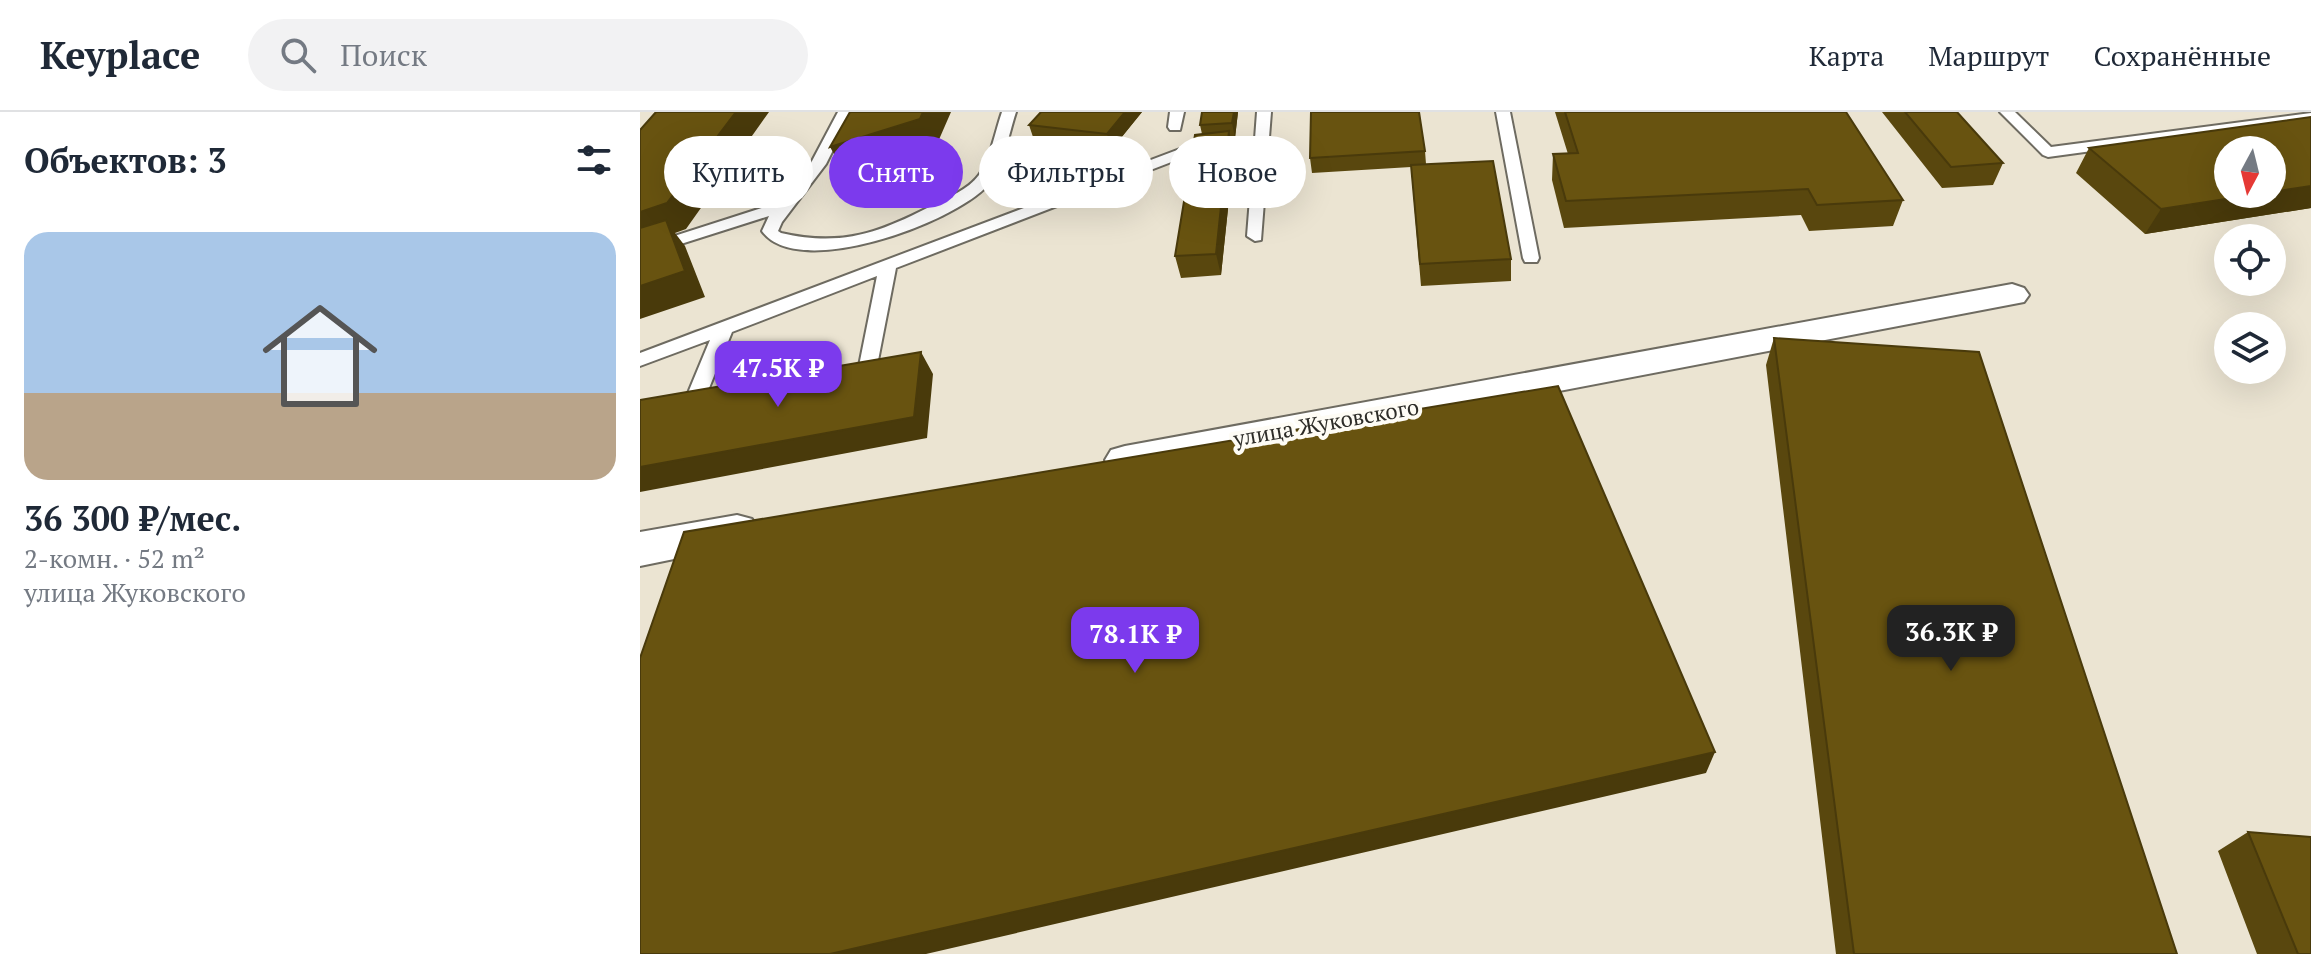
<!DOCTYPE html>
<html lang="ru">
<meta charset="utf-8">
<style>
:root{--surface:#fff;--page:#f2f2f3;--text:#1f2937;--muted:#747a83;--line:#e0e1e3;--accent:#7c3aed}
body{margin:0;font-family:"PT Serif",serif;background:var(--page);color:var(--text);height:100vh;display:flex;flex-direction:column;font-size:30px;white-space:nowrap}
*{box-sizing:border-box;margin:0}
p{font-size:26px;color:var(--muted)}
.icon{flex:none;width:44px;height:44px;fill:none;stroke:currentColor;stroke-width:2;stroke-linecap:round;stroke-linejoin:round}
.map{position:relative;flex:1;overflow:hidden}
.details{display:flex;flex-direction:column;background:var(--surface);width:640px}
.details>*{flex:none}
.guide{position:absolute;left:24px;top:24px;width:760px;height:72px;display:flex;gap:16px}
.needle{width:52px;rotate:187deg}
.buttons{position:absolute;left:1574px;top:24px;display:grid;gap:16px}
.buttons a{display:grid;place-items:center;width:72px;height:72px;border-radius:50%;background:var(--surface);box-shadow:0 8px 32px #0002;font-size:40px}
.price{position:absolute;translate:-50% -68px;padding:0 18px;border-radius:16px;background:var(--accent);color:#fff;font-size:26px;line-height:52px;filter:drop-shadow(0 2px 4px #0008)}
.price::after{content:'';position:absolute;left:50%;top:48px;width:24px;height:18px;margin-left:-12px;background:inherit;clip-path:polygon(0 0,100% 0,50% 100%)}
.price.selected{background:#222;color:#fff}
ul{padding:0;list-style:none}
li{display:grid;align-content:center;gap:16px;height:424px;padding:0 24px}
li span{display:grid;place-items:center;height:248px;border-radius:24px;color:#555}
li>.icon{margin-inline-start:auto}
span .icon{width:144px;height:144px;fill:#fffc;stroke-width:1}
li b{font-size:34px}
h2{display:flex;justify-content:space-between;align-items:center;height:96px;padding:0 24px;font-size:34px}
.chip{padding:0 28px;border-radius:36px;background:var(--surface);box-shadow:0 8px 32px #0002;font-size:28px;line-height:72px}
.chip.selected{background:var(--accent);color:#fff}
header{display:flex;align-items:center;gap:48px;box-sizing:border-box;height:112px;padding:0 40px;background:var(--surface);border-bottom:2px solid var(--line)}
header strong{font-size:38px}
nav{display:flex;gap:44px;margin-inline-start:auto;font-size:28px}
.search{width:560px;height:72px;background:var(--page);display:flex;align-items:center;gap:20px;box-sizing:border-box;padding:0 28px;border-radius:44px;color:var(--muted);font-size:30px}
main{display:flex;flex:1;min-height:0}
.map>svg:first-child{display:block}
.built{fill:#ebe4d2;fill-rule:evenodd}
.lines{fill:none;stroke-linecap:round;stroke-linejoin:round}
.service-casing{stroke:#6e6b61;stroke-width:4}
.minor-casing{stroke:#6e6b61;stroke-width:4}
.service{fill:#fff;fill-rule:evenodd}
.minor{fill:#fff;fill-rule:evenodd}
.wall{fill:#59470e}
.shaded-wall{fill:#493a0b}
.building{fill:#685310;stroke:#493a0b;stroke-width:2}
.labels{text-anchor:middle;dominant-baseline:central;stroke-width:8;stroke-linejoin:round;paint-order:stroke}
.street-label{font-size:22px;fill:#2d2c28;stroke:#fefcf5}
</style>
<header>
<strong>Keyplace</strong>
<div class="search"><svg class="icon" aria-label="search" viewBox="0 0 24 24"><circle cx="10" cy="10" r="6"/><path d="M15 15l6 6"/></svg>Поиск</div>
<nav><a>Карта</a><a>Маршрут</a><a>Сохранённые</a></nav>
</header>
<main>
<section class="details">
<h2>Объектов: 3<svg class="icon" aria-label="filters" viewBox="0 0 24 24"><path d="M4 7h16M4 17h16"/><circle cx="9" cy="7" r="2"/><circle cx="15" cy="17" r="2"/></svg></h2>
<ul>
<li><span style="background:linear-gradient(#a9c7e8 65%,#b9a48a 0)"><svg class="icon" aria-label="home" viewBox="0 0 24 24"><path d="M3 11l9-7 9 7M6 9v11h12V9"/></svg></span><div><b>36 300 ₽/мес.</b><p>2-комн. · 52 m²</p><p>улица Жуковского</p></div></li>
</ul>
</section>
<div class="map">
<svg width="1671" height="842" viewBox="0 0 1671 842">
<rect width="100%" height="100%" fill="#f3eee3"/>
<!-- built -->
<path class="built" d="M0,0h1671v842h-1671zM1588,38h44v44h-44zM1588,126h44v44h-44zM1588,214h44v44h-44z"/>
<g class="lines">
<defs>
<path id="service" d="M198,0h14l-26,52 -44,58 -4,9 3,2c61,14 98,0 152,-28 15,-8 35,-15 46,-30 12,-18 16,-43 23,-63h14c-8,24 -12,54 -29,74 -34,37 -189,95 -225,45l7,-15 -129,41v-10l140,-45 31,-39z
M530,0h14l-4,18h-10l-2,-3z
M617,0h14l-10,128 -6,1 -8,-5 7,-88 -54,3 -304,117 -21,108h-14l-3,-5 19,-95 -145,56 -32,78h-14l-3,-5 27,-65 -70,26v-13l553,-209 62,-5z
M856,0h14l29,146 -2,4h-12l-2,-4z
M1360,0h15l36,35 260,-34v8l-263,36 -5,-2z"/>
<path id="minor" d="M1372,172l12,4 5,7 -5,7 -899,172 -14,-4 -6,-10 6,-10 14,-4z
M97,403l15,4 6,12 -6,12 -112,23v-34z"/>
</defs>
<!-- service casing -->
<use href="#service" class="service-casing"/>
<!-- minor casing -->
<use href="#minor" class="minor-casing"/>
<!-- service -->
<use href="#service" class="service"/>
<!-- minor -->
<use href="#minor" class="minor"/>
</g>
<!-- wall -->
<path class="wall" d="M502,0l-30,37 -78,-9 -5,-15z
M562,0h36l-3,26h-4l3,14 -13,123 -40,3 -6,-22 27,-122 -2,-9z
M915,0h291l57,88 -10,26 -84,5 -8,-16 -237,13 -12,-48 1,-26h15z
M1242,0h75l46,51 -10,22 -51,3z
M1671,5v91l-166,26 -69,-61 13,-25z
M785,39l1,13 85,95v22l-90,5 -10,-119 -99,6 -2,-15z
M1134,226l403,616h-341l-70,-589z
M1608,720l63,122h-54l-39,-103z"/>
<!-- shaded-wall -->
<path class="shaded-wall" d="M96,0h33l-83,117 -11,4 10,13 20,51 -65,22v-107z
M283,0h28l-17,39 -86,27 -18,-31z
M485,0h17l-30,37 -5,-15z
M594,0h4l-3,26 -3,-15z
M589,19l5,21 -13,123 -5,-21z
M1671,74v22l-166,26 16,-25 97,-15h14v-2z
M281,240l12,22 -6,64 -287,54v-25z
M1075,640l-9,21 -780,181h-96z"/>
<!-- building -->
<path class="building" d="M16,0h80l-69,91 -27,9v-82z
M210,0h73l-3,7 -90,28z
M401,0h84l-18,22 -78,-9z
M562,0h32l-2,11 -32,2z
M671,0h108l6,39 -115,7z
M925,0h281l57,88 -86,5 -9,-16 -242,12 -13,-47 25,-1z
M1265,0h52l46,51 -52,4z
M1671,5v69l-39,6v-42h-44v44h30l-97,15 -72,-61z
M589,19l-13,123 -41,2 20,-121z
M853,49l18,98 -91,5 -9,-99z
M26,108l19,51 -45,15v-58z
M1134,226l205,14 198,602h-323z
M281,240l-7,65 -274,50v-67z
M918,274l157,366 -885,202h-190v-296l44,-126z
M1608,720l63,5v117h-13z"/>
<g class="labels">
<!-- street labels -->
<g class="street-label">
<text transform="translate(686 310) rotate(-10)">улица Жуковского</text>
</g>
</g>
</svg>
<div class="buttons">
<a><svg class="needle" viewBox="-14 -14 28 28"><path d="M0-13l5 13h-10z" fill="#e53935"/><path d="M0 13l5-13h-10z" fill="#747a83"/></svg></a>
<a><svg class="icon" aria-label="locate" viewBox="0 0 24 24"><circle cx="12" cy="12" r="6"/><path d="M12 2v4M12 18v4M2 12h4M18 12h4"/></svg></a>
<a><svg class="icon" aria-label="layers" viewBox="0 0 24 24"><path d="M12 4l9 5-9 5-9-5zM3 14l9 5 9-5"/></svg></a>
</div>
<b class="price" style="left:138px;top:297px">47.5K ₽</b>
<b class="price selected" style="left:1311px;top:561px">36.3K ₽</b>
<b class="price" style="left:495px;top:563px">78.1K ₽</b>
<div class="guide">
<a class="chip">Купить</a>
<a class="chip selected">Снять</a>
<a class="chip">Фильтры</a>
<a class="chip">Новое</a>
</div>
</div>
</main>
